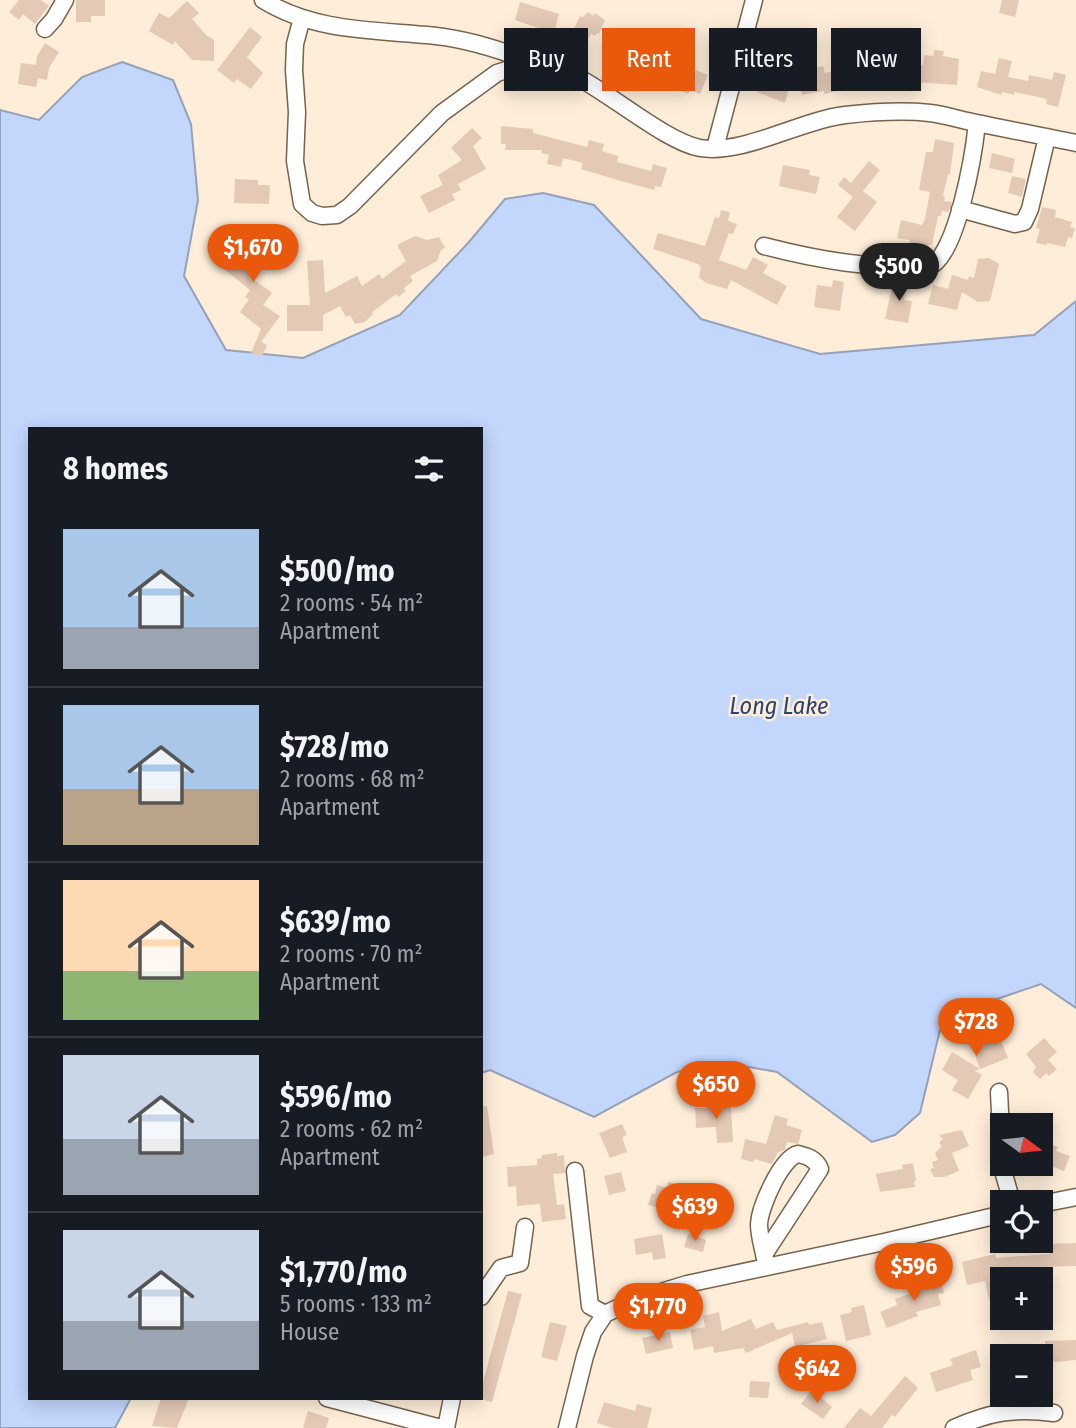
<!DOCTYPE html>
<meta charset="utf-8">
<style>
:root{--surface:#171b24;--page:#20242c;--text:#f1f3f6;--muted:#9ea1a6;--line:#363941;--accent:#ea580c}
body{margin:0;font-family:"Fira Sans Condensed",sans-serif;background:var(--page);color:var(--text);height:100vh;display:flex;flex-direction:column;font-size:26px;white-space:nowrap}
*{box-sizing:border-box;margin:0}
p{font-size:23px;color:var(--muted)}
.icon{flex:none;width:38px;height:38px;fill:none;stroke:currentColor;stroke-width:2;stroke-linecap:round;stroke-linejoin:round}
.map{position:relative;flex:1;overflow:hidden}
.side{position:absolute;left:28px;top:427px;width:455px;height:973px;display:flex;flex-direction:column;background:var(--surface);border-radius:0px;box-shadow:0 4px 18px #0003}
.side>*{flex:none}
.guide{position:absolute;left:504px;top:28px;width:466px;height:63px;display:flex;gap:14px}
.needle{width:46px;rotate:105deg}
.fabs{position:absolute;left:990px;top:1113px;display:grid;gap:14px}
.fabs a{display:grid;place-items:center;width:63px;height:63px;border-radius:0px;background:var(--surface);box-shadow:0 4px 18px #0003;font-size:35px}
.price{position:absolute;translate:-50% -60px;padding:0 16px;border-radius:24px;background:var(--accent);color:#fff;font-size:23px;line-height:46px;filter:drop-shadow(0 2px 4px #0008)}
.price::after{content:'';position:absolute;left:50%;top:42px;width:21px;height:16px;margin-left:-10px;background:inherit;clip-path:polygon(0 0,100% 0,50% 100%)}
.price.on{background:#222;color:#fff}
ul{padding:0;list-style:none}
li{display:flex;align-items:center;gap:21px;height:175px;padding:0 35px}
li+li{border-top:2px solid var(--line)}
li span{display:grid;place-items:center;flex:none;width:196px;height:140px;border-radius:0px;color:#555}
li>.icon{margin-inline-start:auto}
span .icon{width:84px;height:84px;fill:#fffc;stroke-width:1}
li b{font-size:30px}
h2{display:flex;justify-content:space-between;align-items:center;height:84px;padding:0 35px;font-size:30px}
.pill{padding:0 24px;border-radius:0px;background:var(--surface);box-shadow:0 4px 18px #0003;font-size:24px;line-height:63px}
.pill.on{background:var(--accent);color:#fff}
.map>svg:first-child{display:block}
.water{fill:#c3d6fc;stroke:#95a1b8;stroke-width:2}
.building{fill:#e4c9b6}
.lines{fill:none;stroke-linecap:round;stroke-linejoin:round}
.minor-casing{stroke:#75634d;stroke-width:19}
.minor{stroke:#fff;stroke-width:16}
.labels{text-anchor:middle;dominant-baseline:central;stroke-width:5;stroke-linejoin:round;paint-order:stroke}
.water-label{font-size:24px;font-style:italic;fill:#2c4272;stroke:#feeed9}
</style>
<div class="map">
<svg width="1076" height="1428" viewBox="0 0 1076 1428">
<rect width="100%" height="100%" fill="#feeed9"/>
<!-- water -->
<path class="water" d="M122,62l51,18 18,44 7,76 -14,76 42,74 77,8 97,-43 69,-73 36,-43 38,-6 51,12 107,114 119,35 214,-19 42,-34v707l-35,-24 -50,17 -51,29 -20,83 -25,22 -23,7 -95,-70 -56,-10 -44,10 -83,45 -104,-47 -9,3v-644h-451v969h101l-16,30h-115v-1318l39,10 43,-43z"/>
<!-- building -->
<path class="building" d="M19,0h22l8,6 -14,18 -12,-10 -4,6 -10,-8z
M76,0h29v16h-14v6h-15z
M1002,0h17l-4,17 -16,-4z
M187,1l12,12 -7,6 14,16 8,5v21l-22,-1 -17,-19 -2,4 -24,-14 10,-18 10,5z
M520,2l39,12 -5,19 -39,-13z
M588,12l6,4 1,-3 10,7 -6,14 -2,-1 -2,3 -4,-2 -2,4 -16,-7 7,-15 3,1z
M250,27l12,10 -15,20 16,16 -12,16 -14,-10 -3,4 -17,-13z
M634,34l25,7 -5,17 -25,-8z
M45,43l14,9 -10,16 -2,12 -9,-2 -2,9 -18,-3 3,-21 15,2 1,-9z
M934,50l10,1 -1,5 16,3 -2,26 -42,-3 1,-17h7l1,-10 9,1z
M999,58l13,3 -4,16 20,4 1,-6 23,5 2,-8 12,3 -8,32 -12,-3 1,-5 -32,-7 -1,3 -12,-3 -1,3 -24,-8 4,-16 14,3z
M880,59l1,7 17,-1 1,16 -44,-1v-15l13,-1v-4z
M680,64l28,11 -8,19 -10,-4 -2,4 -16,-7z
M823,66l2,7 9,-2 4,20 -14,3v-3l-22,4 -5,-20 14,4 -2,-10z
M777,69l16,4 -8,30 -28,-11 4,-15 13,4z
M501,126l32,3v4l54,14 2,-7 15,4 -2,7 16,5 -1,6 34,9 2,-7 14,4 -6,19 -6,-1 -1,4 -33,-9 -40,-12 2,-6 -20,-5 -2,9 -14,-3 2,-9 -8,-2 1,-3h-37l1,-6h-5z
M472,128l10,10 -9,8 13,23 -28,15 3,6 -9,4 3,6 -26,13 -9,-17 23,-11 -5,-10 24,-15 -11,-12z
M935,139l19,4 -4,32 -2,-1 -5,22 2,1 -1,4 8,1 -3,10 -7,-1 -1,5h-3l-6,29 -3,-1 -1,5 -7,-2v2l-12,-2 1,-7 -13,-2 4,-18 21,5 3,-6 5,-27 -11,-2 7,-38h7z
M992,153l23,6 -3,14 -23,-5z
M869,161l11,9 -17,21 14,11 -22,29 -18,-14 16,-20 -15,-12 6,-8 7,6z
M783,165l27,5 -1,5 11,2 -4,17 -37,-8z
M1012,176l14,3 -4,18 -14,-4z
M235,179l23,1v5h12l-1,19 -35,-1z
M1042,207l14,3 -1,7 17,5 -2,5 5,1 -3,10 -4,-1 -3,10 -18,-4v2l-11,-2 4,-14 -4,-1z
M721,210l9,2 -2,9 9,3 -4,10 -4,-1 -10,27 27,10 7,-13 15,8 -5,8 24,13 -10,19 -46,-25 -4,9 -21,-6 -7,-6 2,-10 -3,-3 -45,-15 5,-16 47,13 10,-29 4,1z
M266,230l13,12 -23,24 5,4 -8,9 19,14 -9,12 17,11 -19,26 6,3 -5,12 -11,-4 10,-24 -21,-17 9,-13 -4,-2 5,-7 -32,-26 22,-23 8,8z
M415,236l12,4 12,-3 6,11 -4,2 -4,11 -27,15 3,5 -9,7 2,3 -8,6 -2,-3 -24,18 1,2 -8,8 -10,2 -5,-9 -4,2 -6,-11 -17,9v16h-36v-26h23l-3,-44 16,-1 2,33 32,-17 5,10 17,-12 3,5 24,-18 -9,-16z
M989,258l10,6 -9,37 -12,1 -16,-10 -5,18 -29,-6 5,-19 15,4 4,-14 16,5 1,-4 5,2 4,-19z
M894,278l13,2 -3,20 8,1 -4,22 -23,-4z
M833,280l11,2 -4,29 -26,-4 3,-22 15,2z
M987,1019l4,11 5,-2 12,30 -33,13 7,4 -14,24 -16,-9 6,-10 -16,-10 10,-18 28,17 -15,-41z
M1044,1038l13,14 -9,8 9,9 -8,7 -3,-3 -6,6 -7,-7 3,-5 -10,-13z
M708,1102h15v5h8l2,35 -16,1 -1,-16 -20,1 -1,-20h13z
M487,1106l7,48 -13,3v-50z
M775,1115l13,4 -2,6 16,5 -4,14 -11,-2 -2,8 -7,2 -6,12 -18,-5 -1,3 -12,-3 4,-20 21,5z
M622,1124l5,11 -5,2 5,15 -17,6 -11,-25z
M962,1130l7,16 -17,7 7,18 -15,6h-10l-4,-8 4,-1 -2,-6 6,-2 -3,-7 7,-7 -3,-3 4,-4 -4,-4z
M1046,1142l12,5 -2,4 14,5 -6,15 -23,-9v-17l3,1z
M557,1153v3l7,-1 1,18 -12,1 4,31 7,-1 2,15 -24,3 -2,-18 -23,2 -1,-20 -8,1 -1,-20 30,-2v-6l5,-1v-3z
M913,1163l3,18h-2l1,6 -35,5 -4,-18 27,-5 -1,-4z
M621,1172l5,19 -17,4 -5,-19z
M668,1182l9,2 -1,6 9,3 -1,5 6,1 -3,10 -7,-2 -3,12 -15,-4 2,-6 -16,-4 4,-12 3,1 2,-9 10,3z
M662,1234l4,24 -13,2 -1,-8 -16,3 -2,-16z
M688,1234l18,6 -3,12 -19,-5z
M1076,1243v23l-38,1v3h-3v8l-32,1v18l-14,3 -4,-19 -18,4 -5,-23 33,-8 1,4 53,-4v-10z
M940,1277l4,16 -6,1 3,11 -25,7 2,4 -31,12 -7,-16 17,-7 -2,-6 26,-10 -2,-6z
M508,1291l14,3 -30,108 -11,-3v-10z
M864,1305l7,30 -25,6 -6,-26 12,-3 -1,-4z
M719,1312l3,19 29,-12 5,10 17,-7 4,8 31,-8 1,3 13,-3 5,17 -32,8 -3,-14 -46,20 -3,-5 -29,5 -1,-7 -19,4 -4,-20 15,-3 -2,-11z
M550,1322l17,4 -10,35 -16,-4z
M670,1332l3,16 -27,6 -4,-16z
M1076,1340v20l-31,3v-22z
M976,1350l5,17 -11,3 3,10 -37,12 -6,-19 23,-8 -3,-6z
M905,1376l13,12 -23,29 -3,-2 -10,13h-38l16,-20 11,8z
M750,1381l20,1 -2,16 -19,-1z
M812,1390l20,17 -9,12 -22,-15z
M161,1398h28l-12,30 -25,-2z
M604,1402l31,9 2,-7 15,4 -5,20h-34l-16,-5z
M308,1411l21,7 -3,10h-23z"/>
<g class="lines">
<defs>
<path id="minor" d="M263,0c50,31 108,30 164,35 39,3 78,16 115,31 34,-5 114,74 158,82 44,7 101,-28 145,-33 28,-3 57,-5 85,-2 16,2 31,7 47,10 33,7 66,13 99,20
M302,18l-7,26 -1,26 3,42 -2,49 7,43 10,9 10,3 15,-1 13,-9 92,-93 55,-40 19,-6 20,-1
M45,29l9,-10 11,-19
M715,148l39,-148
M960,209l55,15 9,-2 6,-13 17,-72
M764,246c58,15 104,22 164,21 29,-8 46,-115 49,-144
M999,1092l4,79 9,31
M575,1171l15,135 15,8
M1041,1204l35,-7
M765,1253l55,-84c-4,-10 -13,-13 -22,-15 -17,4 -38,53 -39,70 0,15 6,28 7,43
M481,1297l20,-29 19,-5 5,-36
M327,1398l114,30
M446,1428l6,-30
M567,1428l18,-72 8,-24 12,-18 27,-13 55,-17 197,-42 119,-28
M954,1428c36,-16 60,-20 100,-15"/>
</defs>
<!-- minor casing -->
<use href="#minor" class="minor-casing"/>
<!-- minor -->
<use href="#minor" class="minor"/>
</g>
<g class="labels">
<!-- water labels -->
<g class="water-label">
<text x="779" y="706">Long Lake</text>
</g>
</g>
</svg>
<div class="fabs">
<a><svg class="needle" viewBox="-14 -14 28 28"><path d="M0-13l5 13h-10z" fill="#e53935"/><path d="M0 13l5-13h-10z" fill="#9ea1a6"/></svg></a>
<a><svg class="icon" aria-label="locate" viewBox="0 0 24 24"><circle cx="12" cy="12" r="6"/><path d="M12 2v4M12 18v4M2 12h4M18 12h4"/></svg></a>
<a>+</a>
<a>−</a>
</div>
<b class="price" style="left:253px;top:284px">$1,670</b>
<b class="price on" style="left:899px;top:303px">$500</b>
<b class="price" style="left:976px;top:1058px">$728</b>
<b class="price" style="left:716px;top:1121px">$650</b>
<b class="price" style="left:695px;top:1243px">$639</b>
<b class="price" style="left:914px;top:1303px">$596</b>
<b class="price" style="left:658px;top:1343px">$1,770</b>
<b class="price" style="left:817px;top:1405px">$642</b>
<div class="guide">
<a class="pill">Buy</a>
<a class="pill on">Rent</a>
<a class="pill">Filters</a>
<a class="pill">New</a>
</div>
<section class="side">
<h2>8 homes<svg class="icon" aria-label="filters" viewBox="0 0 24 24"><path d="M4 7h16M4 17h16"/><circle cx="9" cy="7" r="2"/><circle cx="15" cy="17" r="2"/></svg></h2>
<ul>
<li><span style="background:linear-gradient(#a9c7e8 70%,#9aa5b1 0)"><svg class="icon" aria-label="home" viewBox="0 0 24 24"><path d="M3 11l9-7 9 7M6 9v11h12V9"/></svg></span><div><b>$500/mo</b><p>2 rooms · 54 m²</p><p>Apartment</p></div></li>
<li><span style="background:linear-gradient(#a9c7e8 60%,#b9a48a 0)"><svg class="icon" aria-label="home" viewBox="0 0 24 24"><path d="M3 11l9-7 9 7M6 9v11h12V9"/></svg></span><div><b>$728/mo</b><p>2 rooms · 68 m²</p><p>Apartment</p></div></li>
<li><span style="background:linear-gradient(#ffd9b3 65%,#8fb573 0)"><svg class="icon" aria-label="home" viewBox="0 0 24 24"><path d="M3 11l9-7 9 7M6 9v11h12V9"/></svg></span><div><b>$639/mo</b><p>2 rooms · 70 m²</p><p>Apartment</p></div></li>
<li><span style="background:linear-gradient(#c9d6e8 60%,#9aa5b1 0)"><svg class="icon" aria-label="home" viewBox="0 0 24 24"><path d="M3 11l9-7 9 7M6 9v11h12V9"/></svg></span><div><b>$596/mo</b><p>2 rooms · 62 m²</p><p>Apartment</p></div></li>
<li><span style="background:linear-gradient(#c9d6e8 65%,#9aa5b1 0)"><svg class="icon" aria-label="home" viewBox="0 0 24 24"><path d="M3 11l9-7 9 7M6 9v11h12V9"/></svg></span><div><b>$1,770/mo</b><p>5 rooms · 133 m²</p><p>House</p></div></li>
</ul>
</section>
</div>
